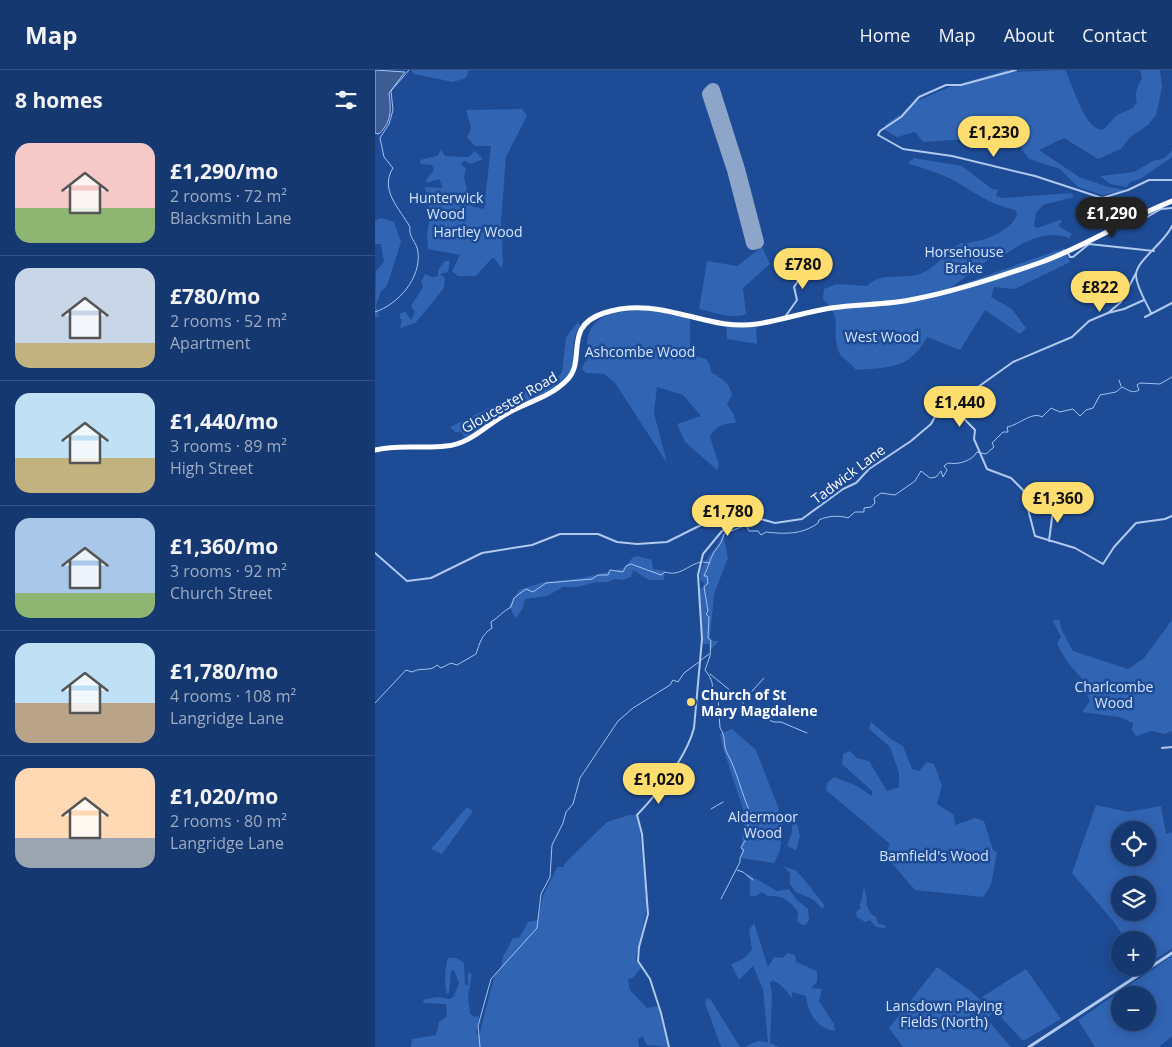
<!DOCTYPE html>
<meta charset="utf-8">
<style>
:root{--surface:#163870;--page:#234378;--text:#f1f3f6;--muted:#9eacc3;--line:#355283;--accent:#fedd6f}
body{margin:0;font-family:"Open Sans",sans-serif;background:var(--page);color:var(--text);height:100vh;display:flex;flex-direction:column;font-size:19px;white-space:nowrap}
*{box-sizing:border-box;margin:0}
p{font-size:16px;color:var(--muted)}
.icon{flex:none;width:28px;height:28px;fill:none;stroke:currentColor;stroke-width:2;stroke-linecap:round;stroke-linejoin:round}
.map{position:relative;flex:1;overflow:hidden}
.panel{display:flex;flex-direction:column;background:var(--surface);width:375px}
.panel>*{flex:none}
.controls{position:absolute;left:736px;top:751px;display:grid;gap:10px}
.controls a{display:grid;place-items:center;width:45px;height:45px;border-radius:50%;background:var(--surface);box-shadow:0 2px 12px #0003,0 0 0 1px var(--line);font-size:25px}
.price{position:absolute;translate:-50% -42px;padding:0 11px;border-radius:18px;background:var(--accent);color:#111;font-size:16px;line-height:32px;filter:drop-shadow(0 1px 2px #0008)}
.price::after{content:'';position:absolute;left:50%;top:30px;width:15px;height:11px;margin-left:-8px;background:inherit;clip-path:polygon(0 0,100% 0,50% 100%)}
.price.current{background:#222;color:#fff}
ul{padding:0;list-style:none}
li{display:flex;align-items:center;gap:15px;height:125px;padding:0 15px}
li+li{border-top:1px solid var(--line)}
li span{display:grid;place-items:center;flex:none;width:140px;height:100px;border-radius:15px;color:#555}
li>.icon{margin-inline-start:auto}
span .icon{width:60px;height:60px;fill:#fffc;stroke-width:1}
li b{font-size:21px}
h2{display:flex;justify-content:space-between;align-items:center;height:60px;padding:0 15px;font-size:21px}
header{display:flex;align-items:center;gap:30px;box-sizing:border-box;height:70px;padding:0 25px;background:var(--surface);border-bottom:1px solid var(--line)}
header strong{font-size:24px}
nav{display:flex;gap:28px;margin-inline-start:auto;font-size:18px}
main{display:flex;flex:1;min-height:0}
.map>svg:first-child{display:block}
.green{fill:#3164b3;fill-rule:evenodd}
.water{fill:#3c5c93;stroke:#a3c3f1}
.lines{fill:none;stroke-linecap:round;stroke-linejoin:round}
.stream{stroke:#a3c3f1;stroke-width:1}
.runway{stroke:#8ea5ca;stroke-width:14}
.minor{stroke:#b0c9ef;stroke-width:2}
.tertiary{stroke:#b0c9ef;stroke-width:3}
.trunk{stroke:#fcfcff;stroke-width:5}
.poi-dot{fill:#fedd6f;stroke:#1d4b95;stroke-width:2}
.labels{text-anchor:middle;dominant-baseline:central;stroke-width:5;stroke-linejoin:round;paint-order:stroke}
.park-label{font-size:14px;fill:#d7e5fb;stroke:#1d4b95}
.street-label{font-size:14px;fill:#fff;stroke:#1d4b95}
.poi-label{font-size:14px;font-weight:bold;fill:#fff;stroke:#1d4b95;text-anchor:start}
</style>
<header>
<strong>Map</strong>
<nav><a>Home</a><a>Map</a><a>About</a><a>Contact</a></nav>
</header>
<main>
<section class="panel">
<h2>8 homes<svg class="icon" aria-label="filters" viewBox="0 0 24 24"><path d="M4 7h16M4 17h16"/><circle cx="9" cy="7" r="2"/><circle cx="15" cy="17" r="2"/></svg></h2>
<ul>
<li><span style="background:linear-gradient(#f6c9c9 65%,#8fb573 0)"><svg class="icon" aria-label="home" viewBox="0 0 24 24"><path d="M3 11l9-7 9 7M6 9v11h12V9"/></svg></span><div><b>£1,290/mo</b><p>2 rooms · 72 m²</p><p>Blacksmith Lane</p></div></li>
<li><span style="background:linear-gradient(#c9d6e8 75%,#c2b280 0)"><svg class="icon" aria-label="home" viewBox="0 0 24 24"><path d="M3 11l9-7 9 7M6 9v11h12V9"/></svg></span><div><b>£780/mo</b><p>2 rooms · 52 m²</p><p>Apartment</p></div></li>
<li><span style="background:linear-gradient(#bfe0f5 65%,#c2b280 0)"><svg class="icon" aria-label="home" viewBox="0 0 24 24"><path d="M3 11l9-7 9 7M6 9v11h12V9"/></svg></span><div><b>£1,440/mo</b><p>3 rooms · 89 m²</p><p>High Street</p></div></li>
<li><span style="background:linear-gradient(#a9c7e8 75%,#8fb573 0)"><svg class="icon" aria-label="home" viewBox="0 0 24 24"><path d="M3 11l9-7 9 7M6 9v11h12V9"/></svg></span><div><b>£1,360/mo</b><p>3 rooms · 92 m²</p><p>Church Street</p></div></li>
<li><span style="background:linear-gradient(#bfe0f5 60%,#b9a48a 0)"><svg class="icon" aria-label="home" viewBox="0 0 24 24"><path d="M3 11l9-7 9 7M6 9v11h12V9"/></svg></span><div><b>£1,780/mo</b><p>4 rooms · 108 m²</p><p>Langridge Lane</p></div></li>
<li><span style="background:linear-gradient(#ffd9b3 70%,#9aa5b1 0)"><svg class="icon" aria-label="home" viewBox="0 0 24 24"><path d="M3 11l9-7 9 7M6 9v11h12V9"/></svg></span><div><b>£1,020/mo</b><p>2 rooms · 80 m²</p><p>Langridge Lane</p></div></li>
</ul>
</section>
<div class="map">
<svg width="797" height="977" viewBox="0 0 797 977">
<rect width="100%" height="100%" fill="#1d4b95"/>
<!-- green -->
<path class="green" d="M36,0h58l-3,8 -13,4 -39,-8z
M631,0l4,2 55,-2c9,16 18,59 38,60l14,-15 16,-7 4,-6c-3,-9 1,-16 5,-24l-2,-8h20l2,17 -6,28 -8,10 -18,12 -9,12 -23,10 -34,-21 -25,12 40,27 29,10 18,3 -23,5 -25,-8 -18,-18 -31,-10 -12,-16h-39l-10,-4 -45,3 -8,-10 -18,5 -12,-7v-5l14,-10 2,1 16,-15 30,-13z
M147,39l5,7 -21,41 -5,64 2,42 -2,5 -7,-10h-2l-16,18h-18l-6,-5 8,-16 -32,-6 -1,-15 3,-18 -5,-29 18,1 -4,-9 -12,4 -1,-3 8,-10 -2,-5 -11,-1 -1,-4 17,-4 4,-6 4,6 23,1 7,-6 8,8 -12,5 -6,-3 -4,2 5,6 -2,8 7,29 13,3 7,-63h-16l-8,-9 4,-9 -5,-18z
M797,80v7l-32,22 -10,3 -3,5 -17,-3 -10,-8 34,-4 19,-11 12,-3z
M539,88l48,8 30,23 6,1 -2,6 7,2 68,-5 3,4 -31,8 -7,8 -2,13 3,2 23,-8 2,1 -4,5 14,8 -3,4c-26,-10 -48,6 -69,20l-8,-1 -43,32 115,-41 6,14 -55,27 -21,-2 -3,10 21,12 14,19 -6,6 -35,-24 -25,40 -33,-13c-18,33 -38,30 -71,33 -5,-8 -16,-12 -18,-20 -7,-23 6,-31 -15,-51l1,-10 13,-5 30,2c12,-14 34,-7 49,-11 18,-4 30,-23 45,-32 17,1 51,-11 56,-29l-2,-4c-28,-6 -43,-20 -66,-32 -13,-6 -28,-10 -41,-15z
M6,148l13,4 7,20 -12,38 -3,7 -5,4 -5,14 3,12h-4l1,-46 8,-9 -3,-18h-6v-23z
M387,177l8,17 -27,24 3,26c-14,6 -32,-2 -47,-5l8,-48 30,5z
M70,191h5l-2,11 -8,2 5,4 -1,10 -21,26 -8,9 -15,5 2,-9h-2v-5l5,-3 6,9 4,-8 -4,-6 12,-19 -2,-5 4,-8 7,3 6,-1v-6z
M278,240l37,9v34c14,9 18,0 21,19 11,7 18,10 21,23l-5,9 7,11 2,8c-12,0 -21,3 -26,14l9,27 -2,6 -32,-28 -8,-18 24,-8 -18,-21 -26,-8 -3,26 13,50 -52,-80 -11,-9 -18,-1 -4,-4 2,-6 4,-3c-8,-49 28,-49 65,-50z
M203,252l2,4c-13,18 -1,34 -12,51 -12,16 -82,50 -103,61l-4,-6h-6l-5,-5 78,-38 23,-5 11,-12 4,-35z
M351,256l30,1 1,17 -30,-5z
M348,464l5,24 -14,36 -4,43 3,4h6l-9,10 -1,-7h-6l-4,-56h4l1,-5 -4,-3c0,-15 7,-21 15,-32 3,-4 5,-9 8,-14z
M263,486l14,4 1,9 12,2 -1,9h-15l-16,-10 -2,7 -8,3 -9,-1 -5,3h-13l-18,5h-15l-16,9 -22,3 -3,11 -7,8 -6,-13 10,-15 25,-8 38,-4 42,-10 9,-11z
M684,549l3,12 11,20 55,18 16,-11 28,-38v111l-8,3 -12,-3 -16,5 -4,-6 1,-7 -14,-6 -37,-5 8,-11 -3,-7 6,-5c-15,-14 -28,-27 -36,-46l4,-6 -8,-16z
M496,652l20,17 12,7 9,23 7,2 8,-9 7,2 8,22 -5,18 17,11 1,10 20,-7 9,3 9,29 4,2 -6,33 -8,12 -68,-7 -30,-35 5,-11 -64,-54 1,-7 7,-6 21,8 17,11v-5l-30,-27 1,-10 7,-3 7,7 12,3 18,30 12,-4v-14l-9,-26 -21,-18z
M357,659l24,21 27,70 -3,31 -6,12 -33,-5 3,-46 -21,-64 -3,-14z
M721,735l32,7 33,-6 5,28 6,-2v116l-24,17 -1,-25h-21l-12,-18 -42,-49zM745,760h27v28h-27zM745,815h27v27h-27z
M92,737l6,4 -31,43 -11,-5z
M418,738l7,28 -4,14 -9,-4 5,-14z
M254,745h7l4,16 7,76 -11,49v5l6,6 -9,11 -5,1 2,11 17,18 11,-2 10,41 -21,-2 -5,-9 -4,4 1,7h-228l1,-8 24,-4 3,-13 8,-6 -1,-12 -22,-1 -1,-3 14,-3 13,2 4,-3 5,-13 -5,-13 -3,1 -2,22 -2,1c-3,-8 -2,-28 1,-36 5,-1 13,1 16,5l1,21 3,2v-14l4,2 -4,23 2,17 5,3 4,-1 -3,18 3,2 15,-59 7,-10 2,-10 10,-19h6l9,-16 10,-2 5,-24 14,-29h6l3,-5 41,-40z
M408,796l12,4 8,8 22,28 -3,3 -8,-9 -18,-8 -6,-8v-11z
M373,804l29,17 12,-2 8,11 11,9 1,11 -4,5h-3l-5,-4 1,-9c-8,-12 -16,-17 -31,-16l-5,-4 -6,4h-6v-16l-4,-5z
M489,817l3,12 -1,5 5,10 5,3 2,7 7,1v3l-9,-1 -6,-7 -5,2 -10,-6h2l-1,-4 5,-4 -2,-4 2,-1z
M379,853l14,44 6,-10 9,1 4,-5 8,2 1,7 21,9v11l-6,6 11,1 -3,12 15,23 1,7c-19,-3 -27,-18 -29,-35l-14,-4v6l-10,-12 -9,-6 -3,3 2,12 -2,48 9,4h-35l14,-6 10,1 -5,-53 -10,-23 -14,14 -8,-16 12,-5 9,-9 -3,-20z
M797,886v80l-13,11h-64l-17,-27zM745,925h27v27h-27z
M562,897l35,25 21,20 -6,7 24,28h-108l-14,-19z
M651,899l35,50 -38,22 -41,-44z
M332,928l4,2 29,47h-19l-16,-44z"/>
<!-- water -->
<path class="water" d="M0,0l30,2 -16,21c2,17 3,28 -10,41l-4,-1z"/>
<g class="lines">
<!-- stream -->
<path class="stream" d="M0,242c24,-8 46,-34 43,-60 -1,-10 -10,-15 -8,-25 -10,-18 -31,-37 -17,-59l-9,-11 -4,-19 9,-14 4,-14 -2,-19 18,-21
M744,310l2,6
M328,492l7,1
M326,590l8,-6
M335,604l32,26 4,11 28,11h7l26,11
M367,632l22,-24
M0,633l31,-33 6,2c8,-5 19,0 25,-7l4,3 10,-5 6,2 19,-11c4,-11 5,-19 16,-26l-1,-6c7,-4 12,-11 20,-15l3,-9 12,-9 7,3 13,-9 46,-4 6,-4h10l2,-5 13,2 3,-6 5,-2 30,11 4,-3c15,5 22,-7 36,-10
M336,739l12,-7
M362,800l6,2 10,8
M346,829l19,-37v-4l4,-8 -3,-2c1,-3 3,-5 4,-7 4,-9 2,-21 5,-29 -9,-20 -13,-41 -23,-59 -4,-7 -1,-18 -7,-25l-2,-30 -6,-9c2,-6 -3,-14 -7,-19l5,-14 1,-15 -3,-3 1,-21 -3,-3 2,-3 -4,-24 4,-4 -1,-7h-3c4,-8 6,-17 10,-24 5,-6 8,-10 10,-18l22,-9 3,6h9l3,4 5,-3c18,2 36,3 52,-9l1,-3c8,-4 21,-5 29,-2l7,-6h9v-4l7,-1 4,-4 -1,-5 7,-5 14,2 20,-14 6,-10 9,7 6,-1 5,-6 2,6 4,-7 -3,-4 4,-3c10,2 24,-2 29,-11l9,2 8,-7 -2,-4 11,-11h5l-1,-5c12,-2 25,-16 35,-10l9,-9 9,4 13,-3 7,7 6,-6 7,-2 7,-13 16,-3 6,-5c6,3 11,7 17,3l-2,-5 3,-2 20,1 12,-7
M105,977l-2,-21 13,-47 46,-51 4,-34 9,-17 2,-32 11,-22 3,-11 7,-8 7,-26 38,-57 15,-13 37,-23 3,-5 5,2 6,-9 15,-11"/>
<!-- runway -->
<path class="runway" d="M338,20l25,79 19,73 -4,1 -19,-73 -25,-76z"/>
<!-- minor -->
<path class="minor" d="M641,0l-55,15h-15l-27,12 -18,20 -21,14 -2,4 25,14 49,7 83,20 67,22 26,-8 21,-10h23
M772,147l14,-8 11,-1
M693,183l2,4h3l16,-13 65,7
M761,203l-15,29 -13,11 16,-4 20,-9
M776,243c-5,-11 -14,-25 -15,-37 -1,-15 28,-32 36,-50
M410,247l12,-17 -3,-13 8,-12v-15
M770,247l27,-14
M572,331l28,29 -1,9 13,30 24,9 12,12 12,46 40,12 28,16 11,-17 22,-24 29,-4 7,-3
M672,436l6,4 -4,31
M0,483l32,28 24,-3 51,-25 50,-8 28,-11h38l19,8 20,2 30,-2 52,-26 38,2 18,5 27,-4 41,-30 13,-6 13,-14 42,-28 20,-17 11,-20 36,-17 35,-25 59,-25 17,-16 19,-8
M787,678l10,-1
M294,977l-8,-34 -11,-34 -12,-18 1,-14 9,-33 -6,-80 -5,-19c21,-22 49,-57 57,-87l8,-89 -4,-64 5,-21 19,-23 21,-8 3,-5"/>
<!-- tertiary -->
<path class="tertiary" d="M654,977l143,-94"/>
<!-- trunk -->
<path class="trunk" d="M0,380c23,-6 47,-1 71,-4 25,-2 41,-22 62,-33 20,-11 42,-16 58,-32 22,-20 -5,-54 38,-68 56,-19 102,19 153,11 25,-4 49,-12 74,-16 28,-4 57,-3 84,-9 42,-8 84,-22 124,-36 46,-16 87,-44 133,-62"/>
</g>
<!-- markers -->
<circle class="poi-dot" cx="316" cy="632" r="5"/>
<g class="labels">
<!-- park labels -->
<g class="park-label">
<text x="71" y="127">Hunterwick<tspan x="71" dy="16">Wood</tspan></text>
<text x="103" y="161">Hartley Wood</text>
<text x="589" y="181">Horsehouse<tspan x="589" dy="16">Brake</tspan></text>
<text x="507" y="266">West Wood</text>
<text x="265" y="281">Ashcombe Wood</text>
<text x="739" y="616">Charlcombe<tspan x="739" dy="16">Wood</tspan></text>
<text x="388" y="746">Aldermoor<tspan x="388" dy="16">Wood</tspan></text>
<text x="559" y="785">Bamfield's Wood</text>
<text x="569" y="935">Lansdown Playing<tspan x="569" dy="16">Fields (North)</tspan></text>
</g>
<!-- street labels -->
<g class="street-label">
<text transform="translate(134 332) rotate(-30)">Gloucester Road</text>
<text transform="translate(473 404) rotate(-37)">Tadwick Lane</text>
</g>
<!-- poi labels -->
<g class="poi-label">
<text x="326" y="624">Church of St<tspan x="326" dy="16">Mary Magdalene</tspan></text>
</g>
</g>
</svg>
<div class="controls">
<a><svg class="icon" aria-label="locate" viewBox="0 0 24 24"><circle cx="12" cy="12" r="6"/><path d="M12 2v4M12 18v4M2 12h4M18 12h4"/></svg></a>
<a><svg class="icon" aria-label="layers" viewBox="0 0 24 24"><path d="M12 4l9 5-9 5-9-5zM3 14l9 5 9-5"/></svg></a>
<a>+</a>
<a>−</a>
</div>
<b class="price" style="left:619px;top:88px">£1,230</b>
<b class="price current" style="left:737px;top:169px">£1,290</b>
<b class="price" style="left:428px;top:220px">£780</b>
<b class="price" style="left:725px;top:243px">£822</b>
<b class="price" style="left:585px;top:358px">£1,440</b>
<b class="price" style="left:683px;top:454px">£1,360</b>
<b class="price" style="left:353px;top:467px">£1,780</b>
<b class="price" style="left:284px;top:735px">£1,020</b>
</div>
</main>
